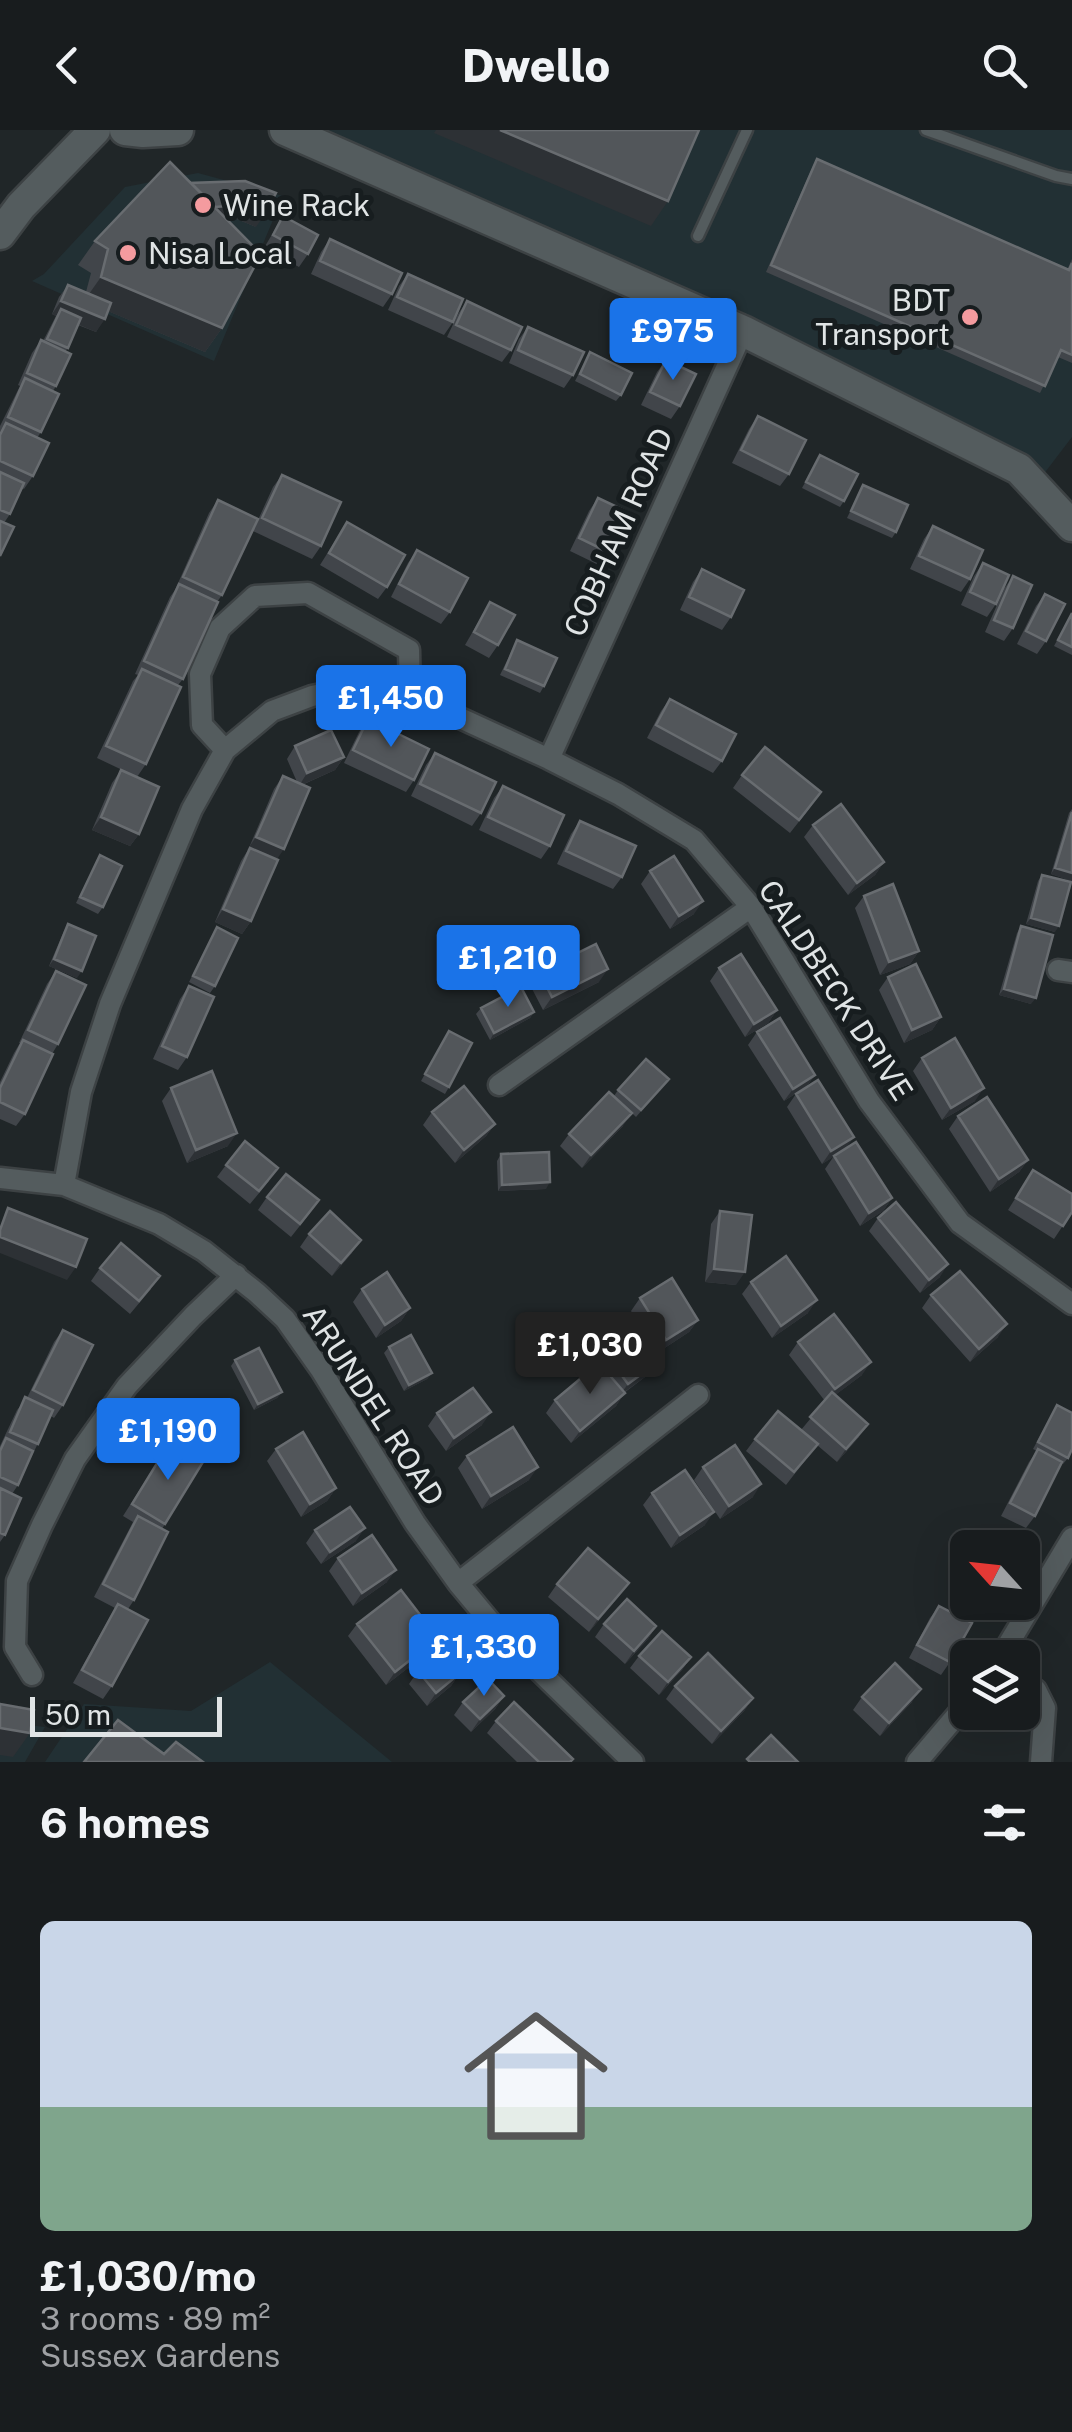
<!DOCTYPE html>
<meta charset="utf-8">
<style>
:root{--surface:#181c1e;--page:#25292b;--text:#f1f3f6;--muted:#9fa1a4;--line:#363a3c;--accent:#1a73e8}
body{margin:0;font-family:"Public Sans",sans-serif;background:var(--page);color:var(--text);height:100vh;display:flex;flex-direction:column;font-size:38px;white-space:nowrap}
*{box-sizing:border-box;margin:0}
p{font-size:32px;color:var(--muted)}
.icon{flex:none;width:55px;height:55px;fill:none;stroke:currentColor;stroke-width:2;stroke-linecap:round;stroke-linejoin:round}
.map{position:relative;height:1632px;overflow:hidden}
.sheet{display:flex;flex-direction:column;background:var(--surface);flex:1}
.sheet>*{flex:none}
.needle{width:65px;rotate:297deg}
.tools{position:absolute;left:950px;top:1400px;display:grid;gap:20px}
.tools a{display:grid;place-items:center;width:90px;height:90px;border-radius:15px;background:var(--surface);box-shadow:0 10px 40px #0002,0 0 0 2px var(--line);font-size:50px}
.scale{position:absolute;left:30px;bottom:25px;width:192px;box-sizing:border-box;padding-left:10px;border:5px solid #e0e4e5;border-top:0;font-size:28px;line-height:35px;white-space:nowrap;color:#e0e4e5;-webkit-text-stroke:8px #171d1f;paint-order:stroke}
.price{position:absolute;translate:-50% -85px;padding:0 22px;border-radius:10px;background:var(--accent);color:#fff;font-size:32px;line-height:65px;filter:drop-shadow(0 2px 5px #0008)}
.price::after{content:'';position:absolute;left:50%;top:60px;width:30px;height:22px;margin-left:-15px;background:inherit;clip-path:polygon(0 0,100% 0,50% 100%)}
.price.on{background:#222;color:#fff}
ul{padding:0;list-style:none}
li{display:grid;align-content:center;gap:20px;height:530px;padding:0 40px}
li+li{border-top:2px solid var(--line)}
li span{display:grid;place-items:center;height:310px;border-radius:15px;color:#555}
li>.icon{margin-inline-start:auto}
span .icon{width:180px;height:180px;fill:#fffc;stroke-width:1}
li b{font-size:42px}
h2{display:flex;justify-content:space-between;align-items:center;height:120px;padding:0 40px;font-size:42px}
header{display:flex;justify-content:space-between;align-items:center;height:130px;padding:0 40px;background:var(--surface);font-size:45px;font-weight:800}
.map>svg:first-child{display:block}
.built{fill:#223034}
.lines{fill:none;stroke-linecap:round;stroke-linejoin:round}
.lane-casing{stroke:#3d4244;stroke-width:15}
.street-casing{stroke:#3d4244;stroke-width:25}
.secondary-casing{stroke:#3d4244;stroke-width:35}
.lane{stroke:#545c5e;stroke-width:10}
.street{stroke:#545c5e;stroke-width:20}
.secondary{stroke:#545c5e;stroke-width:30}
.wall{fill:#41454a}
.shaded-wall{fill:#2d3135}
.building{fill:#52565a;stroke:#686c70;stroke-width:2.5}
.poi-dot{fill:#f49b9f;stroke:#171d1f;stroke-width:4}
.labels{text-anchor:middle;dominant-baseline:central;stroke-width:10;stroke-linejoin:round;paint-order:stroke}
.poi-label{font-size:30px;fill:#e0e4e5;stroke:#171d1f;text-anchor:start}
.street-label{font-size:30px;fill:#e0e4e5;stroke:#171d1f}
</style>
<header><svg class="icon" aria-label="back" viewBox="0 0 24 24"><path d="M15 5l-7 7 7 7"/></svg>Dwello<svg class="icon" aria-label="search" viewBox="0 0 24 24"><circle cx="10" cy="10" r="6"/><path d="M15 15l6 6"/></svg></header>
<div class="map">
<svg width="1072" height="1632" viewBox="0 0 1072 1632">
<rect width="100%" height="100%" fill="#202628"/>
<!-- built -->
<path class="built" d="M321,0h751v307l-29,38z
M198,43l85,23 -69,165 -182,-80 12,-7 81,-87z
M270,1532l122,100h-347l39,-58 107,7z
M0,1592l45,5 -20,35h-25z"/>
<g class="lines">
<defs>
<path id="lane" d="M926,0l130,46 16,3
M698,106l49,-106"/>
<path id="street" d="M225,620l-23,-25 -2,-51 20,-46 35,-32 53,-3 101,57 1,45
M549,629l194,-428
M1058,840l14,2
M499,955l252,-178
M0,1048l64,7 95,39 45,27 53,42 28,26 36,51 94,153 43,60 40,48 135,131
M64,1055l17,-93 29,-88 82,-195 33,-59 47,-39 40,-15 47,-10 51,9 139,64 69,35 76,46 57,67 118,194 91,122 112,81
M458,1453l240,-188
M1000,1528l72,-120
M32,1545l-17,-28 2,-66 25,-56 33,-66 52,-73 66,-70 43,-41
M1022,1550l14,10 9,18 -4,54
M917,1632l51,-60"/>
<path id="secondary" d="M125,0l18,2 35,-2
M285,0l458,201 276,138 53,57
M0,104l21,-28 74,-76"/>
</defs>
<!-- lane casing -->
<use href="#lane" class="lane-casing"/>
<!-- street casing -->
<use href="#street" class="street-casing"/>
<!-- secondary casing -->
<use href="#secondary" class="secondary-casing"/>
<!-- lane -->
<use href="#lane" class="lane"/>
<!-- street -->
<use href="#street" class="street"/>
<!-- secondary -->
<use href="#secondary" class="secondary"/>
</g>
<!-- wall -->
<path class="wall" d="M817,29l250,111 5,-11v104l-14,-6 -18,36 -274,-121 47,-106z
M191,53l65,44 -24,-10 -7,1 -3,110 -17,24 -97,-41 -12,21 -18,-7 -12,26 -10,35 -3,5 -12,41 -4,6 -4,38 -9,13 -2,-1 -12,26 -6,9 -4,33v-130l20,-40 -2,-1 14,-32 9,-13 2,1 13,-25 -4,-2 7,-17 9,-12 18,7 5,-19 -13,-8 17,-24z
M283,86l25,38 -9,13 -35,-19z
M330,109l62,55 -9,13 -72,-33 10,-22z
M408,144l45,48 -9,13 -56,-25 11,-24z
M467,171l44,49 -9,12 -55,-25 11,-23z
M528,197l45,48 -9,13 -55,-25 10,-24z
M590,222l31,43 -5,6 -41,-20z
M666,230l14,46 -9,13 -30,-14 16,-33z
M758,286l31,58 -9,12 -48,-23 17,-34z
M820,325l24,46 -4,6 -38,-19z
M282,345l39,71 -9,13 -59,-28 20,-44z
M863,355l33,47 -4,6 -45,-20z
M598,368l12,55 -9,13 -31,-15 19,-40z
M218,370l4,95 -5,7 -34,77 -5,6 -32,79 -9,13 -40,-19 36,-77 5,-6 -3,-1 35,-77 5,-7 34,-77z
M347,392l40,65 -9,12 -58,-34z
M933,396l37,53 -9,13 -51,-23 14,-30z
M417,420l33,62 -9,12 -50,-27 17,-34z
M983,433l13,41 -9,13 -26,-12 13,-29z
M702,439l29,48 -9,13 -42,-20 13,-28z
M1013,446v52l-9,13 -19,-9 19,-43z
M1045,464l1,47 -9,13 -20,-10 19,-38z
M490,472l8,43 -9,13 -24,-13z
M1072,483v42l-18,-9z
M517,510l27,46 -4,7 -40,-18z
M670,569l52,62 -9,12 -66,-35 14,-27z
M368,589l46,61 -8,12 -62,-29 15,-31z
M295,616l49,11 -9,13 -33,15 -26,75 -25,61 -9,13 -27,-12 26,-61 7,-11 26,-61 9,-13 14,6 -10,-23z
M435,623l46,60 -9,13 -61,-30 15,-31z
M121,640l18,64 -9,12 -38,-16 20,-47z
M742,645l70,30 -22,28 -57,-45z
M503,656l47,60 -9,13 -62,-29 15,-32z
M1072,679v72l-21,-7 18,-61z
M580,691l42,56 -9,12 -56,-25 14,-30z
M813,695l71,37 -9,13 -27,20 -44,-58z
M100,725l3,52 -5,7 -22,-11z
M650,741l44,43 -24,15 -29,-45z
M1042,745l13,57 -29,-8 12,-43z
M864,766l55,55 -9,13 -30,11 -25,-67z
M68,794l9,54 -28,-12 15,-35z
M1021,796l10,78 -32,-9 18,-62z
M217,797l-2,59 -5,7 -21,-11z
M719,838l58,42 -9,13 -23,14 -35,-56z
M56,841l2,73 -6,10 -27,60 -9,12 -16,-7v-37l14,-29 6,-10h-1l28,-59z
M539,842l60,10 -56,28 -13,-25z
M888,847l53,40 -9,13 -28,13 -25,-53z
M189,856l-2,71 -9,13 -25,-11 27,-60z
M481,878l53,4 -4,6 -40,22 -14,-26z
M449,901v56l-4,7 -24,-13z
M757,902l58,43 -9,12 -22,14 -36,-56z
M922,928l53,43 -33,19 -29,-49z
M669,949l-33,38 -17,-16 4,25 -41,42 -22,-22 9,-12 45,-38 4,-6z
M171,958l57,58 -41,17 -25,-62z
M796,964l96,104 -9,13 -23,15 -35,-57 9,-13 5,-3 -17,11 -35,-57z
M432,982l63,12 -9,12 -31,27 -32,-38z
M958,986l70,44 -9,12 -29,20 -41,-63z
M501,1024l45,35 -48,2 -1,-30z
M226,1035l43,16 -19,23 -33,-27z
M1033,1040l39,42 -18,27 -46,-29z
M267,1067l43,16 -19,24 -33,-27z
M720,1081l16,74 -31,-3 6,-58z
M878,1088l62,59 -20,16 -51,-62z
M309,1104l43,19 -20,23 -32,-29z
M100,1138l51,21 -21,25 -39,-33z
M751,1152l57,31 -36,25 -30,-44z
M362,1159l48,19 -9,13 -25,17 -23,-36z
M931,1165l67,42 -28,25 -48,-54z
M640,1168l58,22 -9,12 -32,21 -26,-42z
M63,1200v75l-9,13 -3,-2 -33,69 -6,9 -7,41 -5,7v-96l17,-36 10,-12 27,-56z
M798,1212l64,33 -27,20 24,42 -22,25 -20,-17 -31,40 -40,-34 9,-12 46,-9 24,-29 -36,-46z
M600,1216l58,16 -9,12 -25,19 -8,13 -45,37 -25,-30 9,-13 42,-35 -6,-7z
M389,1217l43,26 -5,6 -23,12 -20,-38z
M235,1230l47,32 -5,6 -23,12 -23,-44z
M1057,1275l11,53 -5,6 -1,-1 -27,53 -9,12 -25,-12 28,-54 8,-11 -4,-2z
M437,1283l45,12 -36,26 -18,-25z
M170,1312l33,20 -41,67 -28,71 -6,9 -16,77 -9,13 -30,-16 42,-75 -21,-11 39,-75 -10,-6z
M276,1319l60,39 -9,13 -26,16 -34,-56z
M467,1326l62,24 -47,29 -24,-41z
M703,1337l50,30 -33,22 -26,-39z
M652,1363l53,32 -34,23 -28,-43z
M315,1400l41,11 -35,23 -15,-21z
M338,1428l49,24 -34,24 -24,-35z
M968,1446v26h20l-8,11 -25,-12z
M557,1454l63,11 -31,37 -41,-35z
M939,1476l11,56 -9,13 -32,-17 21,-40z
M357,1494l73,27 -44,34 -38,-49z
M604,1494l52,2 -8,13 -23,25 -30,-27z
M639,1526l52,1 -9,13 -23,25 -29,-27z
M418,1541l42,2 -9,13 -24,20 -18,-22z
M675,1556l78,12 -9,13 -32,33 -46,-45z
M504,1566l-9,13 -24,23 -17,-17 9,-13z
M862,1567l50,5 -32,34 -27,-26z
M496,1591l75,41h-54l-30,-29z"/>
<!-- shaded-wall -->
<path class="shaded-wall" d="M436,0h64l168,71 -17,25 -217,-93z
M241,75l24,9 -9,13 -24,-10 -36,4 9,-13z
M101,147l121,51 -17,24 -121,-51z
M61,171l44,18 -9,13 -38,-16 3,-7 -5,7 -4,-2z
M344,627l-9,13 -36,16 8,-13z
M101,687l38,17 -9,12 -38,-16z
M256,707l28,12 -9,13 -28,-12z
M884,732l-9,13 -27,20 9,-12z
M1055,738l17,5v8l-21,-7z
M703,771l-9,13 -24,15 9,-13z
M223,779l28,12 -9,13 -27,-12z
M1031,788l28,8 -4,6 -29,-8z
M919,821l-9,13 -30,11 9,-13z
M54,829l28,12 -5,7 -28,-12z
M608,839l-9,13 -56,28 9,-13z
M1004,859l32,9 -5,6 -32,-9z
M777,880l-9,13 -23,14 9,-13z
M534,882l-4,6 -40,22 4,-7z
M941,887l-9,13 -28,13 8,-13z
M815,945l-9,12 -22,14 9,-12z
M984,958l-9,13 -33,19 9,-12z
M632,983l-9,13 -41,42 9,-13z
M495,994l-9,12 -31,27 9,-13z
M237,1003l-9,13 -41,17 9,-13z
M854,1007l-9,13 -23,14 9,-13z
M1028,1030l-9,12 -29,20 9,-13z
M550,1052l-4,7 -48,2 4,-6z
M892,1068l-9,13 -23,15 9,-13z
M0,1107l76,30 -9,13 -67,-27z
M361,1110l-9,13 -20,23 9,-13z
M948,1134l-8,13 -20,16 9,-13z
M714,1139l31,3 -9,13 -31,-3z
M817,1170l-9,13 -36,25 9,-12z
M410,1178l-9,13 -25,17 9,-13z
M698,1190l-9,12 -32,21 9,-13z
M1007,1194l-9,13 -28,25 9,-13z
M658,1232l-9,12 -30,22 9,-12z
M871,1232l-9,13 -36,27 9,-13z
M432,1243l-5,6 -23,12 5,-6z
M282,1262l-5,6 -23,12 4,-6z
M625,1263l-9,13 -45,37 9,-12z
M491,1282l-9,13 -36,26 8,-13z
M868,1294l-9,13 -22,25 9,-13z
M538,1337l-9,13 -47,29 9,-13z
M761,1354l-8,13 -33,22 9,-13z
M336,1358l-9,13 -26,16 9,-13z
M714,1382l-9,13 -34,23 9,-13z
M365,1398l-9,13 -35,23 9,-12z
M396,1440l-9,12 -34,24 9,-13z
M629,1453l-9,12 -31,37 9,-13z
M656,1496l-8,13 -23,25 9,-13z
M438,1508l-8,13 -44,34 9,-13z
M691,1527l-9,13 -23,25 9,-13z
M460,1543l-9,13 -24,20 9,-13z
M921,1559l-9,13 -32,34 9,-13z
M504,1566l-9,13 -24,23 9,-13z
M753,1568l-9,13 -32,33 9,-13z
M0,1598l30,5 -17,24 -13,-2z"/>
<!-- building -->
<path class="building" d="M500,0h199l-31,71z
M817,29l252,111 3,-7v92l-11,-5 -16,36 -274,-121z
M170,32l91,92 -39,74 -121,-51 7,-28 -13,-8z
M245,51l31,12 -11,21 -24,-9 -26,2 -24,-24z
M283,86l35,19 -10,19 -35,-19z
M330,109l72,34 -10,21 -72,-33z
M408,144l55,25 -10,23 -56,-25z
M68,155l43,18 -6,16 -44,-18z
M467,171l55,26 -11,23 -55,-25z
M61,179l20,9 -13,30 -21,-9z
M528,197l56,25 -11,23 -55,-25z
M41,210l30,14 -15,32 -29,-13z
M590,222l42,21 -11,22 -41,-21z
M666,230l30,14 -16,32 -30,-14z
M25,248l34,16 -18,38 -33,-15z
M758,286l48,24 -17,34 -48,-24z
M6,293l43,20 -16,33 -33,-15v-26z
M820,325l38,19 -14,27 -38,-19z
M0,342l24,11 -14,31 -10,-4z
M282,345l59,27 -20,44 -59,-28z
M863,355l45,20 -12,27 -45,-21z
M598,368l32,15 -20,40 -31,-15z
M218,370l40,19 -36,76 -39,-18z
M0,391l14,6 -14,29z
M347,392l58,33 -18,32 -58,-34z
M933,396l50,24 -13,29 -51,-23z
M417,420l51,28 -18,34 -51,-28z
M983,433l26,12 -13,29 -26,-12z
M702,439l42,21 -13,27 -42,-20z
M1013,446l19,9 -19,43 -19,-8z
M179,454l39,18 -35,77 -39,-18z
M1045,464l20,10 -19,37 -20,-10z
M490,472l25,13 -17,30 -24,-13z
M1072,483v34l-14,-7z
M517,510l40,18 -13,28 -39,-17z
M142,539l39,18 -35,77 -40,-18z
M670,569l66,35 -14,27 -66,-36z
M368,589l61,30 -15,31 -61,-30z
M331,600l13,27 -37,16 -12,-27z
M765,617l56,45 -22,28 -57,-45z
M435,623l61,29 -15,31 -61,-29z
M121,640l38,17 -20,47 -38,-17z
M283,646l27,12 -26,61 -28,-12z
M503,656l61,29 -14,31 -62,-29z
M841,674l43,58 -27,21 -44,-58z
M1072,682v61l-17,-5z
M580,691l56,25 -14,31 -56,-26z
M250,718l28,12 -27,61 -28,-12z
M100,725l22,11 -19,41 -23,-10z
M674,726l29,45 -24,15 -29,-45z
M1042,745l29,7 -12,44 -28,-8z
M893,754l26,67 -30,11 -25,-66z
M68,794l28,12 -14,35 -28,-12z
M1021,796l32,9 -17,63 -32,-9z
M217,797l21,11 -23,48 -22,-10z
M596,814l12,25 -56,28 -13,-25z
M741,824l36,56 -23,14 -35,-56z
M916,834l25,53 -29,13 -24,-53z
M56,841l30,14 -28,59 -30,-14z
M189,856l25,11 -27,60 -25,-11z
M521,857l13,25 -40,21 -13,-25z
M780,888l35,57 -22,14 -36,-57z
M449,901l23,12 -23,44 -24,-13z
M955,908l29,50 -33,20 -29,-50z
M23,910l30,14 -28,60 -25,-12v-14z
M646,929l23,20 -28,31 -23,-20z
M212,941l25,62 -41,17 -25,-62z
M818,950l36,57 -23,14 -35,-57z
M464,956l31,38 -31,26 -32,-38z
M609,962l23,21 -41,42 -22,-21z
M987,967l41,63 -29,19 -41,-63z
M245,1011l33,27 -19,23 -33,-26z
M856,1012l36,56 -23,15 -35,-57z
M549,1022l1,30 -48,3 -1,-31z
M1033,1040l39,24v18l-9,14 -47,-28z
M286,1044l33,26 -19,24 -33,-27z
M896,1072l52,62 -19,16 -51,-62z
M8,1078l79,31 -11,28 -76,-30v-7z
M330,1081l31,29 -20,23 -32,-29z
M720,1081l32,4 -7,57 -31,-3z
M121,1113l39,33 -21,25 -39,-33z
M786,1126l31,44 -36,26 -30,-44z
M960,1141l47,53 -28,25 -48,-54z
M387,1142l23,36 -25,17 -23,-36z
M672,1148l26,42 -32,20 -26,-42z
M834,1184l37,48 -36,27 -37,-47z
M630,1194l28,38 -30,22 -28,-38z
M63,1200l30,15 -30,60 -30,-15z
M411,1205l21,38 -23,12 -20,-38z
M259,1218l23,44 -24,12 -23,-44z
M599,1233l26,30 -45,38 -25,-31z
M473,1258l18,24 -37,26 -17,-25z
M832,1262l36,32 -22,25 -36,-32z
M25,1267l28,13 -15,34 -28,-12z
M1057,1275l15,8v36l-4,9 -30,-16z
M778,1281l40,33 -24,28 -39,-33z
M513,1297l25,40 -47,29 -24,-40z
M303,1302l33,56 -26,16 -34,-55z
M6,1308l27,13 -15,34 -18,-8v-26z
M170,1312l33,20 -38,62 -33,-20z
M735,1315l26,39 -32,22 -26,-39z
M1038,1319l24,13 -27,54 -25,-13z
M685,1340l29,42 -34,23 -28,-42z
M0,1358l21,10 -16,37 -5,-2z
M350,1377l15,21 -35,24 -15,-22z
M138,1386l30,16 -34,68 -31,-16z
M372,1405l24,35 -34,23 -24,-35z
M993,1411l13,7h-17z
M588,1418l41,35 -31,36 -41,-35z
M401,1460l37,48 -43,34 -38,-48z
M627,1469l29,27 -22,25 -30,-27z
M118,1474l30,16 -36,66 -30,-16z
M939,1476l33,17 -22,39 -33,-17z
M662,1501l29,26 -23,25 -29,-26z
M441,1521l19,22 -24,20 -18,-22z
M708,1523l45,45 -32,33 -46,-45z
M895,1533l26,26 -32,34 -27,-26z
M488,1549l16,17 -24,23 -17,-17z
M514,1572l59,57 -3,3h-31l-43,-41z
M0,1574l34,6 -4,23 -30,-5z
M118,1590l46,34 12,-12 27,20h-119z
M771,1605l27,27h-48l-3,-3z"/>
<!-- markers -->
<g class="poi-dot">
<circle cx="203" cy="75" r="10"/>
<circle cx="128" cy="123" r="10"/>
<circle cx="970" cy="187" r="10"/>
</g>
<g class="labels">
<!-- poi labels -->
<g class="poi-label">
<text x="223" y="75">Wine Rack</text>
<text x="148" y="123">Nisa Local</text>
<text x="950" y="170" text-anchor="end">BDT<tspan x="950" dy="34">Transport</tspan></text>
</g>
<!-- street labels -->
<g class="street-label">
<text transform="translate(618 402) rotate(-66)">COBHAM ROAD</text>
<text transform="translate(836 860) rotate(57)">CALDBECK DRIVE</text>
<text transform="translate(374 1275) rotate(57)">ARUNDEL ROAD</text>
</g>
</g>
</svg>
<div class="tools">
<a><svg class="needle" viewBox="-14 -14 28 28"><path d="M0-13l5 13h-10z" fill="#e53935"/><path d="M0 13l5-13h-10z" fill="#9fa1a4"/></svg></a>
<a><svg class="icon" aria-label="layers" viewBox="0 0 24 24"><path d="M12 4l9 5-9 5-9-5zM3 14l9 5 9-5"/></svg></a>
</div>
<div class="scale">50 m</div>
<b class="price" style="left:673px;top:253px">£975</b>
<b class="price" style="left:391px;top:620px">£1,450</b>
<b class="price" style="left:508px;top:880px">£1,210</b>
<b class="price on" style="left:590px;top:1267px">£1,030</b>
<b class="price" style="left:168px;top:1353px">£1,190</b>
<b class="price" style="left:484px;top:1569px">£1,330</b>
</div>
<section class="sheet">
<h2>6 homes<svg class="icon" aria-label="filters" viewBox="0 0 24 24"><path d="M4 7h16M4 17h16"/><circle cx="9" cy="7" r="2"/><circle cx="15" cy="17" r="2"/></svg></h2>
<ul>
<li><span style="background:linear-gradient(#c9d6e8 60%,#7fa58c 0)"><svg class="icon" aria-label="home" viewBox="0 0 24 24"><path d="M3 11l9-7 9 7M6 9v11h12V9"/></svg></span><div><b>£1,030/mo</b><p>3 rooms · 89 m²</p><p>Sussex Gardens</p></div></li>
</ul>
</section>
